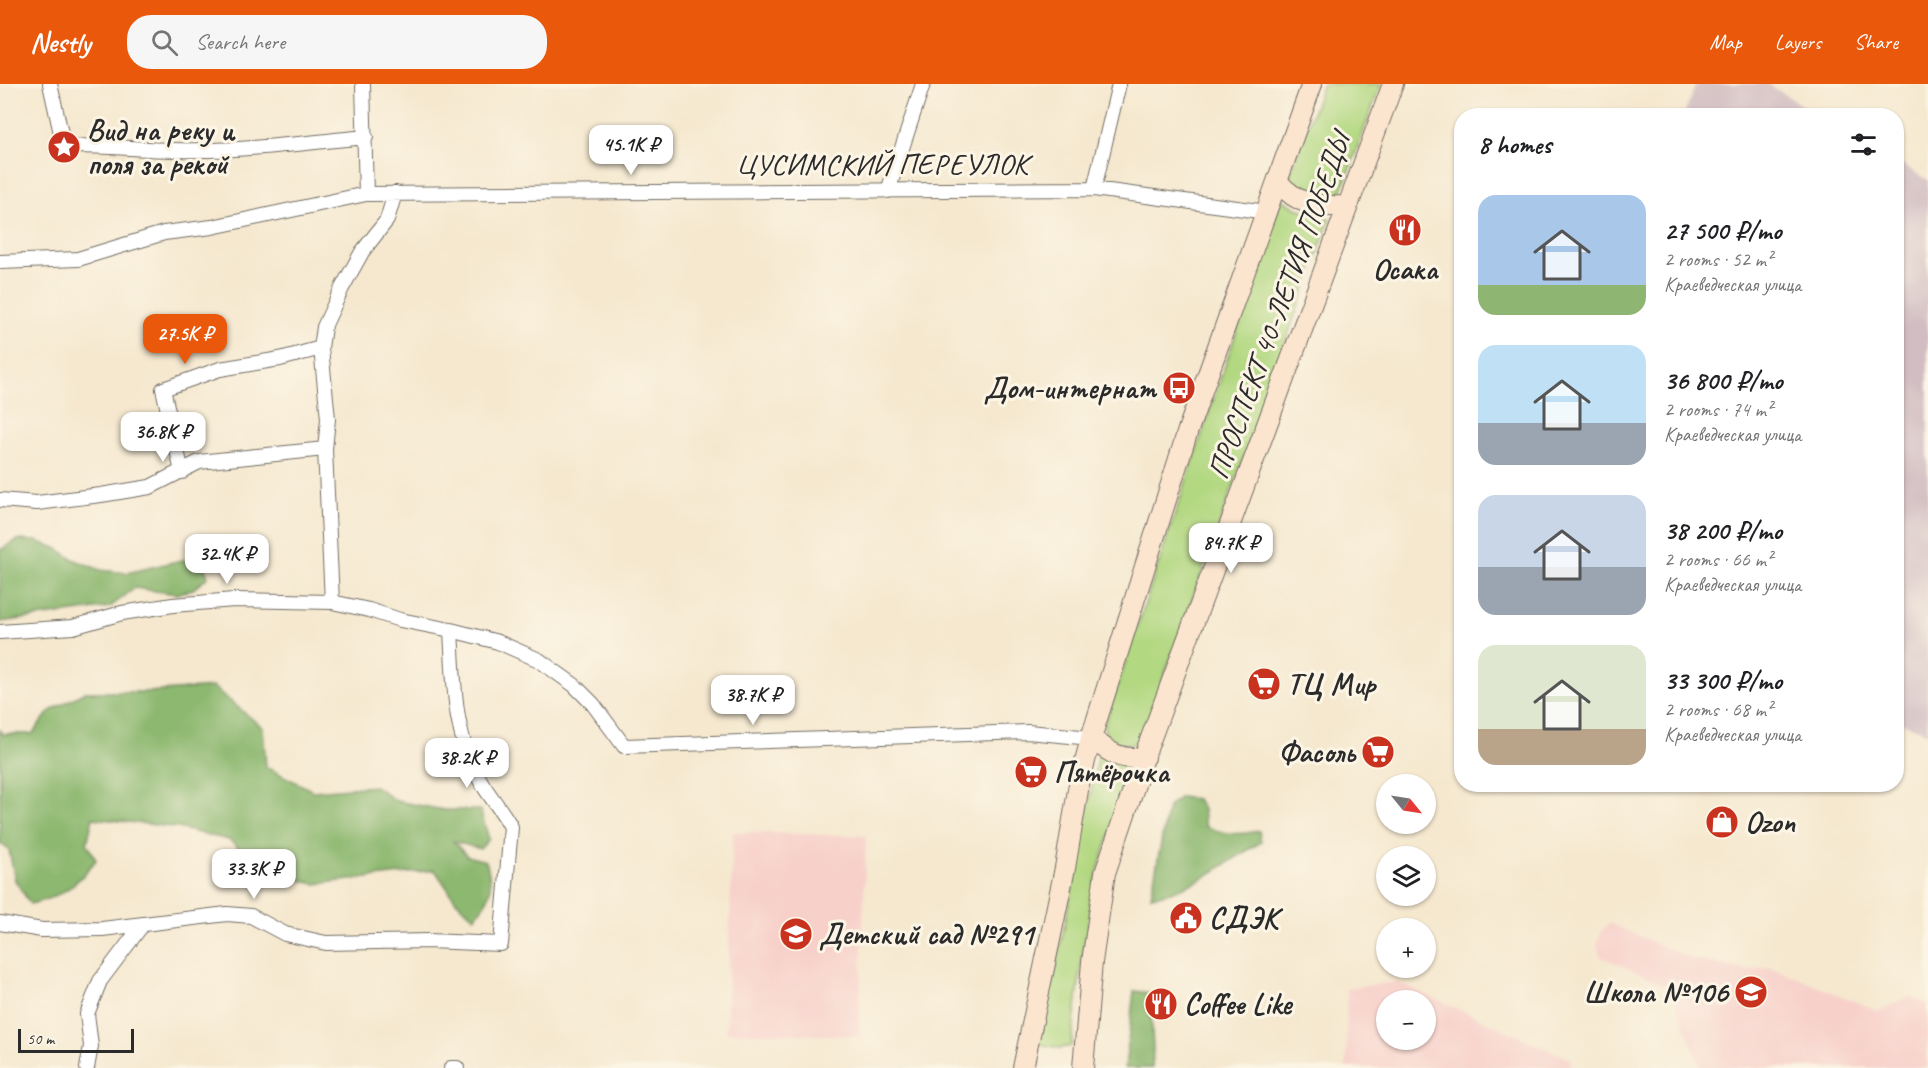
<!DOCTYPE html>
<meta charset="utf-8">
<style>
:root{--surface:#fff;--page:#f6f6f6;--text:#202124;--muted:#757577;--accent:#ea580c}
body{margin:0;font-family:Caveat,sans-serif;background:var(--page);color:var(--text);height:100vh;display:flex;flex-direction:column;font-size:22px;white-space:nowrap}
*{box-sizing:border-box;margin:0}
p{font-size:20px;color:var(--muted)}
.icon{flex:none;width:33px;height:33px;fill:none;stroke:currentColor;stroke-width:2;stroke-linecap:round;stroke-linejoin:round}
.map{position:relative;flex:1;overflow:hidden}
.drawer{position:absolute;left:1454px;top:24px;width:450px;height:684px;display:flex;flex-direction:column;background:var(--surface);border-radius:24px;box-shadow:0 2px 4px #0004}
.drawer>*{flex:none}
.needle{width:39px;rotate:120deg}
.tools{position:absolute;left:1376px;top:690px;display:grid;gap:12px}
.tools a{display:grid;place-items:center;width:60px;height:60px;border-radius:50%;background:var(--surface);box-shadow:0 2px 4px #0004;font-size:30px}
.scale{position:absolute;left:18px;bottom:15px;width:116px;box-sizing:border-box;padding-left:6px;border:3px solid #2b2b2b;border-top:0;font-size:16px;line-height:21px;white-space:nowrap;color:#2b2b2b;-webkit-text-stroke:4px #fcf5e5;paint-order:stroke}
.price{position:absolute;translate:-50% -51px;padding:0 14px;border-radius:12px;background:#fff;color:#222;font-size:20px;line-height:39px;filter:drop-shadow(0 2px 3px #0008)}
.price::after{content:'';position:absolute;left:50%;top:36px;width:18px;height:14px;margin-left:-9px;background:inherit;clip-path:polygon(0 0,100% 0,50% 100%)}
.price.selected{background:var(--accent);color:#fff}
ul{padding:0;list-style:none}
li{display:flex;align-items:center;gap:18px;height:150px;padding:0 24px}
li span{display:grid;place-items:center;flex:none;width:168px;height:120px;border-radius:18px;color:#555}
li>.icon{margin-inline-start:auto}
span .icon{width:72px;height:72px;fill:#fffc;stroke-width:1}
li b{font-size:26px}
h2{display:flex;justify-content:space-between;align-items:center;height:72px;padding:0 24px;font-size:26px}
header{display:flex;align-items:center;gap:36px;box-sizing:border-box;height:84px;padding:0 30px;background:var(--accent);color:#fff}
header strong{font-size:28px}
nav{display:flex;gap:33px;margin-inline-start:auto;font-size:21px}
.search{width:420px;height:54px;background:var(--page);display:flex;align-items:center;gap:15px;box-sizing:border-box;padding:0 21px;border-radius:24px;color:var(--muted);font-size:22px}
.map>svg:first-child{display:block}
.built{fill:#f7d0ca;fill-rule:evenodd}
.industrial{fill:#d2bec2}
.green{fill:#b2d881;stroke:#6e8256;stroke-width:1.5}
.forest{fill:#8db86f;stroke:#5c724d;stroke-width:1.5}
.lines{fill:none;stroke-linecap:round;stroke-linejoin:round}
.street-casing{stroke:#726d64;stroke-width:16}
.secondary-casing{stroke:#726d64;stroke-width:22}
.street{stroke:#fff;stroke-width:14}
.secondary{stroke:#fce5cf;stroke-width:20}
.labels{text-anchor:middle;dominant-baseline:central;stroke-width:6;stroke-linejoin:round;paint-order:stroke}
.poi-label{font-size:30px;font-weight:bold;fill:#2b2b2b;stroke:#fcf5e5;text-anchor:start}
.street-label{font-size:30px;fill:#2b2b2b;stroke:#fcf5e5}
</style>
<header>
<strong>Nestly</strong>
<div class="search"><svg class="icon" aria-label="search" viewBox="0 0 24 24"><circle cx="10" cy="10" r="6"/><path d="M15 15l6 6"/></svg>Search here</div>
<nav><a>Map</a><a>Layers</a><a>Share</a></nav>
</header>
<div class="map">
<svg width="1928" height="984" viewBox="0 0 1928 984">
<rect width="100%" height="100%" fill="#fcf5e5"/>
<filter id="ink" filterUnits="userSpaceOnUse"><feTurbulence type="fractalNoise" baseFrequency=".0167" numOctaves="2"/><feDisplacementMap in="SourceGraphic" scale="12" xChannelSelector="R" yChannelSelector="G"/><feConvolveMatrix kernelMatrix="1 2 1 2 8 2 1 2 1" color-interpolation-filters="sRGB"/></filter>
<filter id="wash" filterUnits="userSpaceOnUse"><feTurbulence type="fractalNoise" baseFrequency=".008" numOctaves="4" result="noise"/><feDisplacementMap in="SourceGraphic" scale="24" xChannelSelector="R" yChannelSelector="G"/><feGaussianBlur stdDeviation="1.35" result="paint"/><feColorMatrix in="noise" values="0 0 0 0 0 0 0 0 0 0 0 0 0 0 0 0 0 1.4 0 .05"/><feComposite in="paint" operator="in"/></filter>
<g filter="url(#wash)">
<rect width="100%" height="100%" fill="#f5e8cf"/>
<!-- built -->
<path class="built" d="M733,748l133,4 -7,200 -133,-4z
M1609,839l83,36 55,11 23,-3 109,44 30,-15 19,8v64h-227l-32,-81 -69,-31 -3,-11 4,-14z
M1397,898l175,78 -3,8h-223l1,-80zM1386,916h39v40h-39z"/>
<!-- industrial -->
<path class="industrial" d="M1696,0h72l49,31h-133z
M1896,77l32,19v553l-32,-13z"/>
<!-- green -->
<path class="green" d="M1323,0h58l-40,108 -8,8 -25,-3 -21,-15z
M1281,115l15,9 34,11 -188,518 -6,7c-12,1 -19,-1 -30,-8l-2,-10z
M1099,668l34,13 -36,108 -15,87 -11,86 -10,2 -23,-4 21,-91z"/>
<!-- forest -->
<path class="forest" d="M17,456l19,1 20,7 17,11 27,11 27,3 55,-13h20l6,17 -15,12 -16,5 -42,-6 -25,19 -110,15v-72z
M213,603l50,41 3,39 47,24 62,-5 21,15 48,9h36l9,29 -9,10 -27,-8 14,15 19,5c7,25 7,37 -12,56l-18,-16 -21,-31 -120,14 -46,-11 -40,-33 -55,-13 -81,-9 -6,25 9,17c-20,25 -33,37 -66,44l-15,-24 -6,-30 -9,-7v-113l3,4h29l18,-23 35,-19h64z
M1180,713l17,2 6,11 2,16c18,9 34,9 54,5l2,11c-34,20 -71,50 -110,54l17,-89z
M1134,907l16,2 3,56 -1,19h-27z"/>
</g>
<g filter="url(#ink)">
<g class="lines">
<defs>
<path id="street" d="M50,0l14,63c37,-3 73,3 110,3 64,2 128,-7 192,-13
M363,0l3,110
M1094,105l25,-105
M888,107l35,-107
M0,178l78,-3 86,-26 48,-6 154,-33 728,-5 173,23
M182,388l-19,-83 57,-20 60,-10 41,-11
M0,416l37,3 64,-8 49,-8 49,-25 126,-13
M332,518l-7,-153 3,-30 -7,-71 3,-21 18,-39 20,-36 25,-32 8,-27
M0,548l73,-5 49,-14 51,-8 61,-5 98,2 37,8 31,10 51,10 47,12 41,18 35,25 19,19 31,42 404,-14 63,6
M0,839l42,7 60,-1 125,-15 24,2 34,18 41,9 102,-2 73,3 10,-117c-9,-17 -22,-31 -31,-47 -27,-45 -26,-100 -29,-150
M87,984l4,-22 -4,-32 13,-33 43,-57
M451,984h6"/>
<path id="secondary" d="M1278,98c21,24 38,25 70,24
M1091,654c19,15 29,23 54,19
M1023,984l42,-200 14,-84 12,-46 97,-308 124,-346
M1083,984l9,-106 13,-89 43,-127 245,-662"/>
</defs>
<!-- street casing -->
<use href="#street" class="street-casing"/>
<!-- secondary casing -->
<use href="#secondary" class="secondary-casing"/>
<!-- street -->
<use href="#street" class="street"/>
<!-- secondary -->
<use href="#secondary" class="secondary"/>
</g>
</g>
<!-- icons -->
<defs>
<symbol id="sight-disc" viewBox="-11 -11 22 22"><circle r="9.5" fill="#c8321e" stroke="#fcf5e5"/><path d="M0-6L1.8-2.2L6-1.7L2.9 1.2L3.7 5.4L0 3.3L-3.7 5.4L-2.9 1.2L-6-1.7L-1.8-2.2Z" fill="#fff"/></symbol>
<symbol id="restaurant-disc" viewBox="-11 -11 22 22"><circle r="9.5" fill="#c8321e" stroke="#fcf5e5"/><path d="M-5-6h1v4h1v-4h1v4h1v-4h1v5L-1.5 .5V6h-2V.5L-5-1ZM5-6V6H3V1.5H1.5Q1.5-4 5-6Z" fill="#fff"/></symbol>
<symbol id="bus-disc" viewBox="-11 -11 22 22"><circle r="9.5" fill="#c8321e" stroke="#fcf5e5"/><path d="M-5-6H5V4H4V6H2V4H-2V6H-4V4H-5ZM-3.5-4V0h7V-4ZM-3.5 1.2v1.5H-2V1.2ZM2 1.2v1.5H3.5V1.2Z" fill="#fff"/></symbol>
<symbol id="supermarket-disc" viewBox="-11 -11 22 22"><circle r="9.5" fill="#c8321e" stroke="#fcf5e5"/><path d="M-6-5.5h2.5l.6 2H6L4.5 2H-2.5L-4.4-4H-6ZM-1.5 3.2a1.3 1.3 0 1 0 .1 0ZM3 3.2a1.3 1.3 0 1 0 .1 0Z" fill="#fff"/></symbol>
<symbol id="shop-disc" viewBox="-11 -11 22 22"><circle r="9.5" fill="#c8321e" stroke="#fcf5e5"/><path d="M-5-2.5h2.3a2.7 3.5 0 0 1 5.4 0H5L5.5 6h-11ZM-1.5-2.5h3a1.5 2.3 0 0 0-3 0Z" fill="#fff"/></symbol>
<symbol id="civic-disc" viewBox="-11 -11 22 22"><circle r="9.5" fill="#c8321e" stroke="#fcf5e5"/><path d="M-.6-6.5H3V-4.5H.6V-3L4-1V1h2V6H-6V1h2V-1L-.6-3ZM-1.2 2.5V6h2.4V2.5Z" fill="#fff"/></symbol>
<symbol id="school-disc" viewBox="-11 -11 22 22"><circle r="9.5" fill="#c8321e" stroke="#fcf5e5"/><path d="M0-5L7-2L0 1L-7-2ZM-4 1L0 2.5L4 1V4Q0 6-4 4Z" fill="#fff"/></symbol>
</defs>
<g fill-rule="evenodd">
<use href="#sight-disc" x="45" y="44" width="38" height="38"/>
<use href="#restaurant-disc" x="1386" y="127" width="38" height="38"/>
<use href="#bus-disc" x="1160" y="285" width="38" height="38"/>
<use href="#supermarket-disc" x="1245" y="581" width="38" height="38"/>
<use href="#supermarket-disc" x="1359" y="649" width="38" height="38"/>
<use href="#supermarket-disc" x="1012" y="669" width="38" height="38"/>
<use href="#shop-disc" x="1703" y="719" width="38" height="38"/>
<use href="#civic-disc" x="1167" y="815" width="38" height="38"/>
<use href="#school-disc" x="777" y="831" width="38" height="38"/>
<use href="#school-disc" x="1732" y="889" width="38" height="38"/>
<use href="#restaurant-disc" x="1142" y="901" width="38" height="38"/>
</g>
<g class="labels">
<!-- poi labels -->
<g class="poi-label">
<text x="87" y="46">Вид на реку и<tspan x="87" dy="34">поля за рекой</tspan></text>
<text x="1405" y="185" text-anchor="middle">Осака</text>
<text x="1156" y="304" text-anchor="end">Дом-интернат</text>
<text x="1287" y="600">ТЦ Мир</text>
<text x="1355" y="668" text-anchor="end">Фасоль</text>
<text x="1054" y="688">Пятёрочка</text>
<text x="1745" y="738">Ozon</text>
<text x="1209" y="834">СДЭК</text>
<text x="819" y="850">Детский сад №291</text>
<text x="1728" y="908" text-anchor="end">Школа №106</text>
<text x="1184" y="920">Coffee Like</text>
</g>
<!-- street labels -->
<g class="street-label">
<text x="882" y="80">ЦУСИМСКИЙ ПЕРЕУЛОК</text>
<text transform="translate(1279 222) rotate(-70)">ПРОСПЕКТ 40-ЛЕТИЯ ПОБЕДЫ</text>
</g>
</g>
</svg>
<div class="tools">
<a><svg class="needle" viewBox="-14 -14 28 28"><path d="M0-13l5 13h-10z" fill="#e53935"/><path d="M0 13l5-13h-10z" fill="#757577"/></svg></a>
<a><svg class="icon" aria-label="layers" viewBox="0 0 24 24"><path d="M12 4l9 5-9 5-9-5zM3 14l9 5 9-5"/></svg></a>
<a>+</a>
<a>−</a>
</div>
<div class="scale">50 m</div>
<b class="price" style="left:631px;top:92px">45.1K ₽</b>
<b class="price selected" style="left:185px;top:281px">27.5K ₽</b>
<b class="price" style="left:163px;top:379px">36.8K ₽</b>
<b class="price" style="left:1231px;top:490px">84.7K ₽</b>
<b class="price" style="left:227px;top:501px">32.4K ₽</b>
<b class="price" style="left:753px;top:642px">38.7K ₽</b>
<b class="price" style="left:467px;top:705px">38.2K ₽</b>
<b class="price" style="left:254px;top:816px">33.3K ₽</b>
<section class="drawer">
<h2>8 homes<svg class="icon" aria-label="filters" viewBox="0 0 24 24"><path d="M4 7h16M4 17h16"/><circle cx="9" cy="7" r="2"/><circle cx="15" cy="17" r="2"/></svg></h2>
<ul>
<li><span style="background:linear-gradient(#a9c7e8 75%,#8fb573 0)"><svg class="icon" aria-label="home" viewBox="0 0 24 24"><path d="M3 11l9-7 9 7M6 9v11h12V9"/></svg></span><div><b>27 500 ₽/mo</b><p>2 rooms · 52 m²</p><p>Краеведческая улица</p></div></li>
<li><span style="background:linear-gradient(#bfe0f5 65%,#9aa5b1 0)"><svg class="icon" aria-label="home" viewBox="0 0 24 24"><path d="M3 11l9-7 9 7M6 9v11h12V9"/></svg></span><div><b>36 800 ₽/mo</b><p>2 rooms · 74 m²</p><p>Краеведческая улица</p></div></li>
<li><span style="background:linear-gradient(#c9d6e8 60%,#9aa5b1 0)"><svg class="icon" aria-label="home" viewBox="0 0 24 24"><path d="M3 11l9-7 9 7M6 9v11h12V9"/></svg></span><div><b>38 200 ₽/mo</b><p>2 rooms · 66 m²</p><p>Краеведческая улица</p></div></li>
<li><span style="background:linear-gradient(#dfe7d0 70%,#b9a48a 0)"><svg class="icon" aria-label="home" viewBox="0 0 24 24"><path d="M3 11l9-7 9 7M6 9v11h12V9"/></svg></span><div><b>33 300 ₽/mo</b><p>2 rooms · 68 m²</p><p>Краеведческая улица</p></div></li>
</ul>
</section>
</div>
